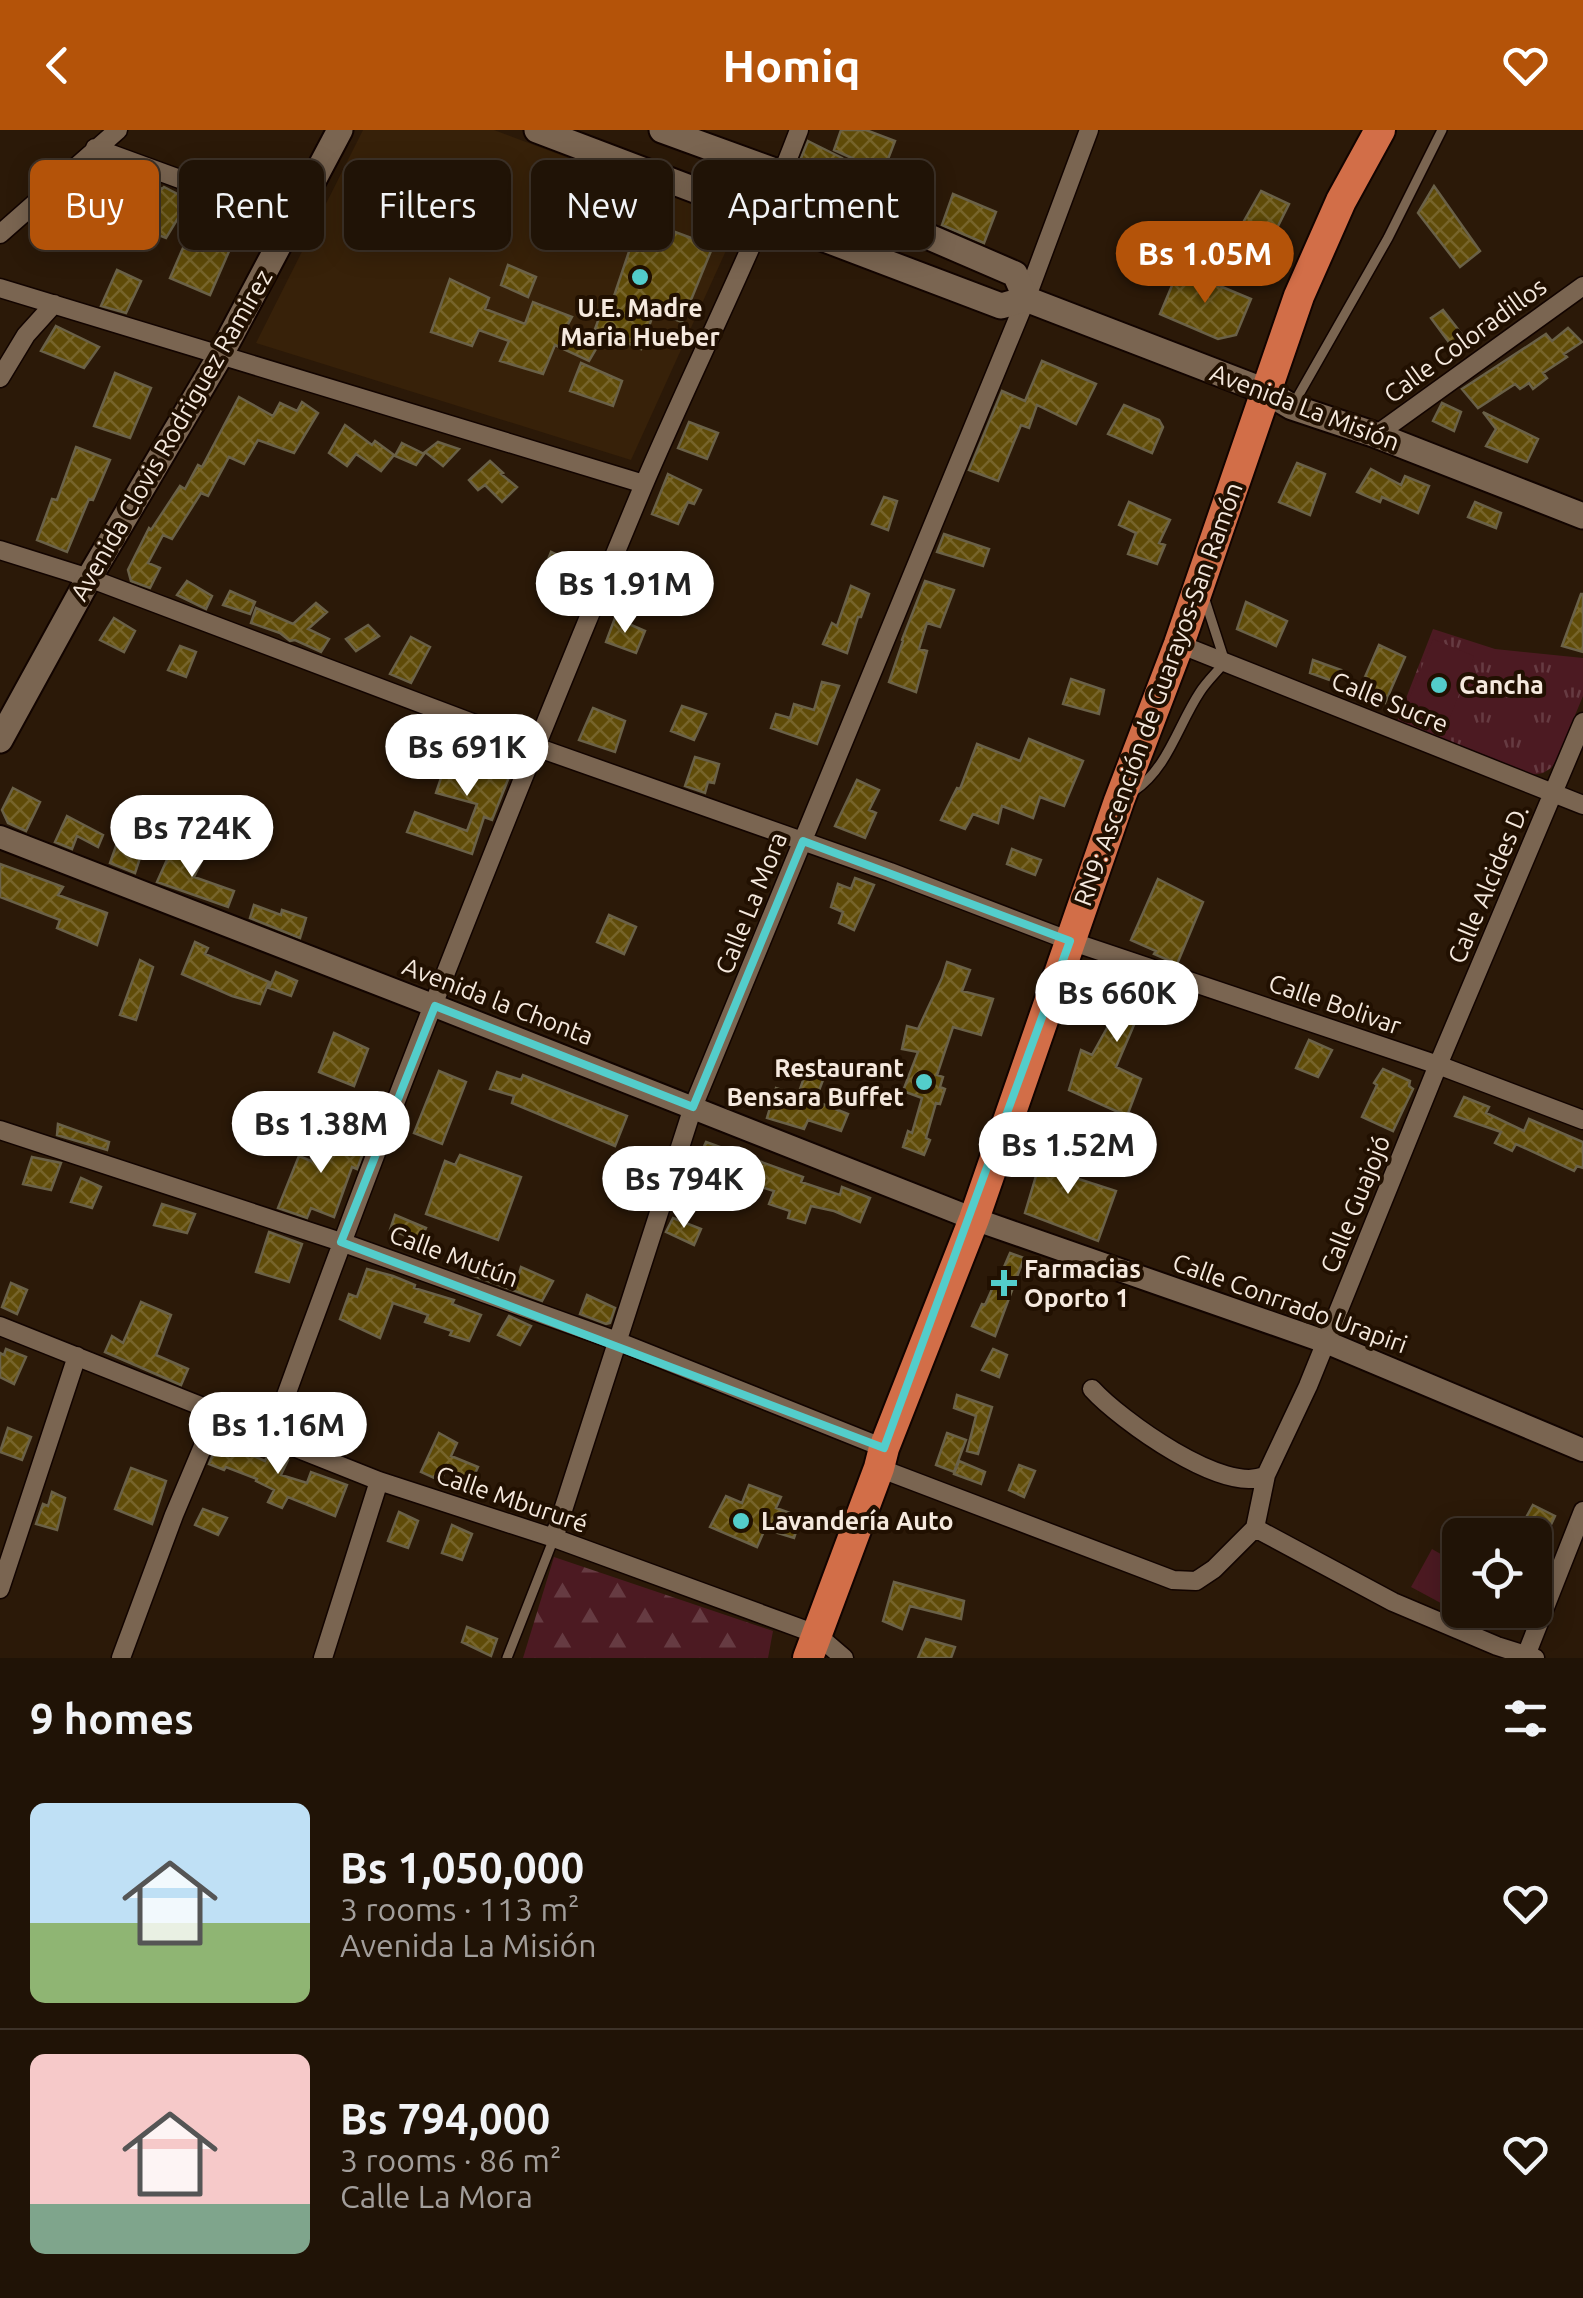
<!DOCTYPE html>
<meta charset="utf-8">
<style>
:root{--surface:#201306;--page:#2d2014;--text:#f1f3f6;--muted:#a29e9b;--line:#3d3228;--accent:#b45309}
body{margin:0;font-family:Ubuntu,sans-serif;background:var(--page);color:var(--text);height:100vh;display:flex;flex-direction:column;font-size:38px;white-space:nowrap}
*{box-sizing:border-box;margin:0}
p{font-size:32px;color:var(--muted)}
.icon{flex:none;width:55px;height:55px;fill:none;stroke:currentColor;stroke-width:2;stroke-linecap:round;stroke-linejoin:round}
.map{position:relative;height:1528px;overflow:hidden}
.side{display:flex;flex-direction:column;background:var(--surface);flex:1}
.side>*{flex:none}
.hud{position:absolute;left:30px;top:30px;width:1000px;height:90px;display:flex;gap:20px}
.controls{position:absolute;left:1442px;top:1388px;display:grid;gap:20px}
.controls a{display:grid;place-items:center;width:110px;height:110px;border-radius:15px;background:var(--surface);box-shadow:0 5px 25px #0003,0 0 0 2px var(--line);font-size:50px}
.price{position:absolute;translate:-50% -85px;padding:0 22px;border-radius:35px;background:#fff;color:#222;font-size:32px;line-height:65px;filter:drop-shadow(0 2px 5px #0008)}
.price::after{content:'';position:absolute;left:50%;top:60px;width:30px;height:22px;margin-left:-15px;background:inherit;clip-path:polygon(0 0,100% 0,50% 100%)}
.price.on{background:var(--accent);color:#fff}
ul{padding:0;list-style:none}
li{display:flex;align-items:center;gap:30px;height:250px;padding:0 30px}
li+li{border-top:2px solid var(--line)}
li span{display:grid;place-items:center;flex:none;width:280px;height:200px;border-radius:15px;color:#555}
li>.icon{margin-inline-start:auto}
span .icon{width:120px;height:120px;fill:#fffc;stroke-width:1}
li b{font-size:42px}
h2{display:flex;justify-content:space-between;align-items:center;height:120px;padding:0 30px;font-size:42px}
.pill{padding:0 35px;border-radius:15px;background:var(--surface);box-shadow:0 5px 25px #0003,0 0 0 2px var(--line);font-size:35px;line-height:90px}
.pill.on{background:var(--accent);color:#fff}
header{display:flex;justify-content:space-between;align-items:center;height:130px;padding:0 30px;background:var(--accent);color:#fff;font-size:45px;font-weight:700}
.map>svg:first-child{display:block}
.built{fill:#372109}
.forest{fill:url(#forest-firs)}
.park{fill:url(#park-tufts)}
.pitch{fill:#4c1a22}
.building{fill:url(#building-cross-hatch);stroke:#6a6148;stroke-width:2.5}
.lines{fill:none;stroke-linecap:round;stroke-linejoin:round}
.service-casing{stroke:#120400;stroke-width:12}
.minor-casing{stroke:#120400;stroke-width:21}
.tertiary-casing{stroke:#120400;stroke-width:26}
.secondary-casing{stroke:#120400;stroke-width:29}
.trunk-casing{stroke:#120400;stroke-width:34}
.service{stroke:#7a6551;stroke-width:9}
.minor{stroke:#7a6551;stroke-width:18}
.tertiary{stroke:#7a6551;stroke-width:22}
.secondary{stroke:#7a6551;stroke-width:25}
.trunk{stroke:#d26e48;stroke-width:30}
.marked{fill:none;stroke:#53cdcb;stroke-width:8;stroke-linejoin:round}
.poi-dot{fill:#53cdcb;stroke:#211001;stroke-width:4}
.labels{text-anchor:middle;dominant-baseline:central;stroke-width:8;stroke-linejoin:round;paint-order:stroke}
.poi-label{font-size:25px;font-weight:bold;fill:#f5e9de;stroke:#211001;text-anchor:start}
.street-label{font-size:25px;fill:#f5e9de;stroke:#211001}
</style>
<header><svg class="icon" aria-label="back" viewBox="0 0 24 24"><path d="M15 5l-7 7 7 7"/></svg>Homiq<svg class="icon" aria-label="heart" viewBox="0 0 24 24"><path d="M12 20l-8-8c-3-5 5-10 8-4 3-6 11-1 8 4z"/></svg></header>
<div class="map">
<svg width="1583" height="1528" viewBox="0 0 1583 1528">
<defs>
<pattern id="forest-firs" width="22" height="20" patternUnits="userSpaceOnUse" patternTransform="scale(2.5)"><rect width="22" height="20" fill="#4c1a22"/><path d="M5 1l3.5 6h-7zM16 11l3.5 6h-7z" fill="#663b42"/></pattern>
<pattern id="park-tufts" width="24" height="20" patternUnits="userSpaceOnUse" patternTransform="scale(2.5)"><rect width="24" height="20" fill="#4c1a22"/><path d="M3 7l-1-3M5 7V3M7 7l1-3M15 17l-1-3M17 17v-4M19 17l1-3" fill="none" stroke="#663b42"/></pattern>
<pattern id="building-cross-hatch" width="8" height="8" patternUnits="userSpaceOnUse" patternTransform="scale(2.5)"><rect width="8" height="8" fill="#5f4b08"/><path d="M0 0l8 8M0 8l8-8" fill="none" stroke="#77652c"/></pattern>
</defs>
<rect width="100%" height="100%" fill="#2b1908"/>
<!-- built -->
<path class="built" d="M363,0h131l245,92 -108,238 -375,-117z"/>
<!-- forest -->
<path class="forest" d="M554,1427l219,74 -5,27h-245z"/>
<!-- park -->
<path class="park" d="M1433,499l62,20 88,9v38l-27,65 -5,7 -8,5 -12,2 -135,-51z"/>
<!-- pitch -->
<path class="pitch" d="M1433,509l41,17 -29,74 -42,-16z
M1432,1419l28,16v45h23l-7,12 -65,-35z"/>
<!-- building -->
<path class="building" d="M841,0h25l29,11 -12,31 -49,-22z
M808,11l34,17 -8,20 -35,-15z
M899,39l24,9 -12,26 -25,-8z
M605,49l22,9 -10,28 -23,-7z
M144,50l18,9 2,-2 25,13 -23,38 -23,-9 1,-3 -22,-9z
M1434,56l46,65 -20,16 -42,-54z
M1261,61l28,13 -16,32 -29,-15z
M953,64l43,18 -12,31 -42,-18z
M207,76l36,13 -33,76 -40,-17 13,-30 7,2z
M640,89l73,27 -31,76 -28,-10 -13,37 -46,-20 10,-27 6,3z
M508,135l28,12 -8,20 -27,-12z
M1179,139l72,30 -15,36 -18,4 -58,-25z
M117,140l24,11 -15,32 -25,-7z
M450,149l39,19 -4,11 40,15 8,-22 39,15 -6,11 34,14 -11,19 -34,-16 -12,29 -43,-13 9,-20 -30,-11 -7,16 -41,-14z
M1443,180l21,27 -13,8 -20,-27z
M56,196l43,21 -15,21 -43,-17z
M1568,198l14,14 -18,12 3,3 -24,16 4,5 -14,11 -4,-6 -9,6 -5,-5 -37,24 -16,-19 84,-55 6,7z
M1042,231l54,23 -20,40 -39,-19 -8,23 -8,-3 -23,56 -29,-11 33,-79 23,10z
M581,233l41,18 -9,25 -43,-15z
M115,243l36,15 -21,50 -36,-12z
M239,267l34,19 7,-13 17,8 5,-9 16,11 -24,40 -36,-13 -14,24 -15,-7 -21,39 -7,-3 -29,46 -9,-4 -15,28 12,5 -10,20 -19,-7 -3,-11 21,-42 2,2 29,-44 5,3 13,-24 4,2z
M1442,273l19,9 -7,19 -21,-10z
M1124,275l35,15 4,7 -11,26 -44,-19z
M1483,282l55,27 -11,23 -41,-16 10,-17z
M689,292l29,11 -11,26 -29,-11z
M345,295l27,20 3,-4 19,14 -13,16 -25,-17 -9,12 -18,-13z
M438,312l21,7 -16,17 -18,-14z
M402,313l22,11 -8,11 -21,-9z
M76,317l34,13 -17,40 -4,-1 -22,53 -30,-12 15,-41 5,1z
M490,331l13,12 -2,1 16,13 -15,15 -17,-17 -7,5 -9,-10z
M1297,333l28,11 -15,41 -31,-13z
M1371,339l30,16 4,-9 24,10 -11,27 -36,-16 -2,5 -23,-10z
M668,344l33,16 -7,14 -6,-2 -10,22 -26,-10z
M884,367l13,4 -9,29 -16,-6z
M1129,372l41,18 -11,23 6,2 -8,19 -29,-10 8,-21 -17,-8z
M1475,372l26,11 -5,15 -28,-11z
M944,404l45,15 -6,17 -46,-14z
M551,422l36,17 -11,27 -36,-16z
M187,451l25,15 -6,13 -29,-14z
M925,451l29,9 -14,37 -13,-4 -8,26 8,2 -11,41 -27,-10 14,-41 -1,-1z
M851,456l18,8 -8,23h-3l-11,36 -24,-9 9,-21 5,3z
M230,461l25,11 -5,12 -27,-9z
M1581,464h2v58l-21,-6z
M1246,472l41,19 -11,25 -39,-17z
M316,473l11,9 -19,17 21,10 -8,13 -26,-12 -5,1 -10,-8 -29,-10 5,-15 37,16z
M114,488l21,13 -11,21 -24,-12z
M615,488l30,13 -9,22 -30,-11z
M368,495l11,11 -23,15 -10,-12z
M411,507l19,10 -19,36 -21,-9z
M1379,515l26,12 -20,46 -27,-10z
M180,516l16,6 -10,25 -18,-7z
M1313,530l28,10 -6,12 -25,-9z
M1071,549l33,11 -5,24 -36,-10z
M822,552l17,4 -22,58 -46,-16 5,-14 14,4 4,-14 20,6z
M682,576l24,8 -12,26 -23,-9z
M593,578l32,13 -10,31 -36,-12z
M1029,609l54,22 -19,45 -24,-9 -7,21 -31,-12 -4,17 -25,-9 -8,15 -24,-9 16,-32 3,1 17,-45 43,17z
M486,616l23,10 4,11 -21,53 -8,-3 -12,37 -65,-22 8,-20 52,19 10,-27 -41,-11 11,-33 28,12z
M695,627l24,7 -5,19 -6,-1 -3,11 -20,-7z
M857,650l22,10 -10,20 7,3 -11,25 -30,-12z
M13,658l27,14 -14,29 -18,-8 -6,-13z
M67,686l36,19 -5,12 -21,-11 -5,13 -17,-7z
M116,716l24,12 -5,15 -25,-10z
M1012,719l29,11 -6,15 -28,-11z
M170,723l31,9 -7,15 40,14 -6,16 -71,-25z
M0,734l63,23 -5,8 49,18 -10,32 -40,-17 3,-8 -60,-23z
M855,748l19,7 -20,45 -15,-7 4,-11 -12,-5 7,-23 13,5z
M1158,749l45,23 -26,62 -23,-10 2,-3 -25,-11z
M254,775l27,10 1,-5 24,8 -6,20 -50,-20z
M609,785l27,12 -12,27 -27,-12z
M195,812l13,6 -3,6 64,28 -9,22 -28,-8 -50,-22z
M140,830l13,7 -17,53 -16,-5z
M947,832l23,8 -8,21 31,8 -12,36 -28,-8 -16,48 6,2 -3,10 5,2 -5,15 -4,-1 -10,35 4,2 -6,15 -21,-8 5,-16 4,2 10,-35 -19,-7 15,-39 -16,-3 5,-23 11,3 24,-51z
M276,842l21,9 -6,15 -22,-8z
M1122,847l-1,4 71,24 -7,11 -28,-10 -2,5 -13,-5 -26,61 25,12 -14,37 -58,-26 12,-40 11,5 24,-43 -22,-10 8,-18 8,-6z
M334,903l34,16 -14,37 -35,-14z
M1309,910l23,10 -14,27 -22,-9z
M808,936l18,6 -11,29 33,13 -7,17 -33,-11 -4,9 -37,-11 9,-30 22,7z
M1383,939l27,12 -1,5 4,3 -20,42 -31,-14 15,-32 -3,-2z
M439,941l27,11 -24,62 -28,-11z
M497,942l24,8 2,-5 104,41 -12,30 -103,-43 2,-7 -24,-7z
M1464,967l25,10 -3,6 38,18 5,-12 54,23v26l-6,-2 -3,5 -58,-27 -4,7 -17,-8 6,-11 -46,-16z
M58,994l51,18 -2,8 -50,-15z
M317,998l48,20 -8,21 -5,-2 -18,50 -23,-9 -4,10 -29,-10 21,-52 12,5z
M1050,1009l20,9 -10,25 56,18 -18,50 -73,-28 14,-47z
M706,1012l97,35 -2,5 39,13 2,-8 28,11 -10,24 -26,-11 -23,-5 -6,17 -17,-5 2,-7 -21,-7 5,-13 -38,-12 4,-9 -40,-15z
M460,1025l61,22 -23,63 -72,-26 19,-53 10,4z
M32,1027l29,6 -10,27 -28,-6z
M631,1028l24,10 -8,21 -28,-9z
M81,1048l20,9 -9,21 -21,-6z
M162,1074l33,10 -8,19 -33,-8z
M395,1085l31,13 -6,13 -30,-11z
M673,1088l28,11 -7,16 -28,-13z
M269,1102l33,12 -13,38 -33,-10z
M1010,1123l14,5 -29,78 -23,-10 10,-22 3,1 8,-18 2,1z
M479,1130l40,14 2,-7 32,14 -11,20 -68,-25z
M367,1139l26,7 22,9 -1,3 40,12 -2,4 29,11 -12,26 -19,-6 2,-4 -27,-9 3,-7 -35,-12 -13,35 -40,-19 9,-25 8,3z
M11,1153l16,7 -10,24 -15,-7z
M587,1165l28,13 -5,15 -4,1 -26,-10z
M141,1172l30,13 -15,40 32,14 -7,16 -76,-33 7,-16 11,7z
M509,1186l22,10 -11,19 -22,-10z
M6,1219l20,8 -12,27 -14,-7v-24l4,2z
M993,1219l14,6 -8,22 -17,-7z
M957,1265l35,12 -14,47 -11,-3 9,-35 -22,-8z
M8,1298l23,9 -9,23 -22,-8z
M227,1301l14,6 -6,11 30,13 4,-9 19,8 -7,15 26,8 4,-11 36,13 -12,31 -47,-19 -6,11 -14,-6 6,-12 -18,-9 1,-2 -31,-12 -2,3 -15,-6 13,-32z
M439,1303l18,10 -6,13 27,11 -6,13 -27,-9 -4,10 -20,-9z
M947,1303l19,7 -12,32 -18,-7z
M959,1331l26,11 -4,12 -27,-10z
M1019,1335l16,6 -11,26 -15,-7z
M131,1338l35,13 -14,43 -37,-15z
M749,1355l32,12 -5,11 25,9 -7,21 -29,-9 -8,18 -47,-20 16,-31 16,7z
M52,1362l13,6 -8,32 -21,-6 7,-20 5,2z
M1533,1375l22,11 -8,17 -24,-10z
M203,1379l24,9 -9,17 -23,-10z
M399,1382l19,9 -10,27 -20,-7z
M452,1395l20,9 -10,26 -20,-7z
M894,1452l70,19 -3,18 -51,-13 -8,23 -19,-8z
M467,1497l30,12 -6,17 -29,-14z
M926,1509l29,8 -4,11h-33z"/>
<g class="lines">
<defs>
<path id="service" d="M1293,275l95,-167 54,-108
M1134,661c34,-23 44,-66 66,-99 7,-11 17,-20 25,-30l-20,-62
M507,1528l47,-120"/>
<path id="minor" d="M95,18l197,72
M0,104l118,-104
M0,158l644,196
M0,248l26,-43 28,-31
M1376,305l207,-149
M0,420l89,28 447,169 354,125 180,69 368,124 145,55
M1179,514l404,161
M0,1000l341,112 276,99 267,107
M0,1196l246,98c16,0 23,-4 35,-15v18l3,9 12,12 83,33 175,57 262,96 28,24
M1092,1259c27,30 134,108 174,86
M281,1279c112,-310 234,-616 361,-920 51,-120 111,-237 157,-359
M879,1338l294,112 23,1 18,-12 41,-41
M1255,1398l11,-53 42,-89 130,-321 145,-343
M1255,1398l138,74 104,44 38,12
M554,1408l139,-431 333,-808 63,-169
M0,1459l77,-233
M121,1528l53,-143 43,-102
M323,1528l56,-177
M1525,1528l58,-147"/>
<path id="tertiary" d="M0,707l435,169 539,213 352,123 257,108"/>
<path id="secondary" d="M537,0l464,176 25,-7 239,92 27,16 84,28 207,81
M662,0l121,44 232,100 11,25
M0,610l89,-162 131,-222 120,-226"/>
<path id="trunk" d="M808,1528l71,-190 5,-20 90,-229 145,-418 60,-157 120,-348 42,-95 39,-71"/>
</defs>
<!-- service casing -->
<use href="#service" class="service-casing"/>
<!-- minor casing -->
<use href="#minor" class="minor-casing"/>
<!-- tertiary casing -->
<use href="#tertiary" class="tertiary-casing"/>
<!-- secondary casing -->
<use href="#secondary" class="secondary-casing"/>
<!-- trunk casing -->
<use href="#trunk" class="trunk-casing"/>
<!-- service -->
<use href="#service" class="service"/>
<!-- minor -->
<use href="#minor" class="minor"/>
<!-- tertiary -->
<use href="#tertiary" class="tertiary"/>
<!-- secondary -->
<use href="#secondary" class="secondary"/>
<!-- trunk -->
<use href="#trunk" class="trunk"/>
</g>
<!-- marked area -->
<path class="marked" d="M803,711l267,100 -186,507 -543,-206 94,-236 258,101z"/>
<!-- markers -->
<g class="poi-dot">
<circle cx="640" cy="147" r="10"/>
<circle cx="1439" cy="555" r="10"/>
<circle cx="924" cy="952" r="10"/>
<path d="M999 1138h10v10h10v10h-10v10h-10v-10h-10v-10h10z"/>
<circle cx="741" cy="1391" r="10"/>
</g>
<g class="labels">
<!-- poi labels -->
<g class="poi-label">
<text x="640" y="178" text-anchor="middle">U.E. Madre<tspan x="640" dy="29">Maria Hueber</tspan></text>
<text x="1459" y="555">Cancha</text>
<text x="904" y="938" text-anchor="end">Restaurant<tspan x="904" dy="29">Bensara Buffet</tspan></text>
<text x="1024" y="1139">Farmacias<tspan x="1024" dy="29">Oporto 1</tspan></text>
<text x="761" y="1391">Lavandería Auto</text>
</g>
<!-- street labels -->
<g class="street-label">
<text transform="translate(1465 210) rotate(-36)">Calle Coloradillos</text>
<text transform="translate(1305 277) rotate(21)">Avenida La Misión</text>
<text transform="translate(171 305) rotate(-60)">Avenida Clovis Rodriguez Ramirez</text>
<text transform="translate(1158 564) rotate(-70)">RN9: Ascención de Guarayos-San Ramón</text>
<text transform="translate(1390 572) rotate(22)">Calle Sucre</text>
<text transform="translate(1488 754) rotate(-67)">Calle Alcides D.</text>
<text transform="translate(751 773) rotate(-68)">Calle La Mora</text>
<text transform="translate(498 871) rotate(21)">Avenida la Chonta</text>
<text transform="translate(1335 874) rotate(19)">Calle Bolivar</text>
<text transform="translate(1355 1074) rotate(-68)">Calle Guajojó</text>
<text transform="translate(454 1126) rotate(20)">Calle Mutún</text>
<text transform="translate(1290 1173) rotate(20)">Calle Conrrado Urapiri</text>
<text transform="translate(512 1369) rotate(19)">Calle Mbururé</text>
</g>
</g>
</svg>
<div class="controls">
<a><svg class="icon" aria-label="locate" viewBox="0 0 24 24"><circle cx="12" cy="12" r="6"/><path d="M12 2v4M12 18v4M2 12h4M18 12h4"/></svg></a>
</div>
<b class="price on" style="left:1205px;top:176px">Bs 1.05M</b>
<b class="price" style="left:625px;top:506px">Bs 1.91M</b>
<b class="price" style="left:467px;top:669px">Bs 691K</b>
<b class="price" style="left:192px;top:750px">Bs 724K</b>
<b class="price" style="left:1117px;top:915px">Bs 660K</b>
<b class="price" style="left:321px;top:1046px">Bs 1.38M</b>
<b class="price" style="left:1068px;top:1067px">Bs 1.52M</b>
<b class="price" style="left:684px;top:1101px">Bs 794K</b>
<b class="price" style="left:278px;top:1347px">Bs 1.16M</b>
<div class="hud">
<a class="pill on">Buy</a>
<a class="pill">Rent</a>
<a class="pill">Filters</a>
<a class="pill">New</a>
<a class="pill">Apartment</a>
</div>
</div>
<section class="side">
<h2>9 homes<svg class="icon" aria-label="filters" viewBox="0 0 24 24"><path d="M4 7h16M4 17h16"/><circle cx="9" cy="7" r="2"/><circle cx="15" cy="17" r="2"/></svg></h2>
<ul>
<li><span style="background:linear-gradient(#bfe0f5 60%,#8fb573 0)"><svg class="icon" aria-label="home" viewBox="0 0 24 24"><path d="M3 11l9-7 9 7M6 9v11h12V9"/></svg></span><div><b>Bs 1,050,000</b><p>3 rooms · 113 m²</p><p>Avenida La Misión</p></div><svg class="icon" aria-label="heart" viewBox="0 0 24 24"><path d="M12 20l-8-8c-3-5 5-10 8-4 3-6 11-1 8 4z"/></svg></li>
<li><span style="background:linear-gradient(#f6c9c9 75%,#7fa58c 0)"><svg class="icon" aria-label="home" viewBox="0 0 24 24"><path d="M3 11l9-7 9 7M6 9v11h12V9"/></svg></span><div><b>Bs 794,000</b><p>3 rooms · 86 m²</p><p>Calle La Mora</p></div><svg class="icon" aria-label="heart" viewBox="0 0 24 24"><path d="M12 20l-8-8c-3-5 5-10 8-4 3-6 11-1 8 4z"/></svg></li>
</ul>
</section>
